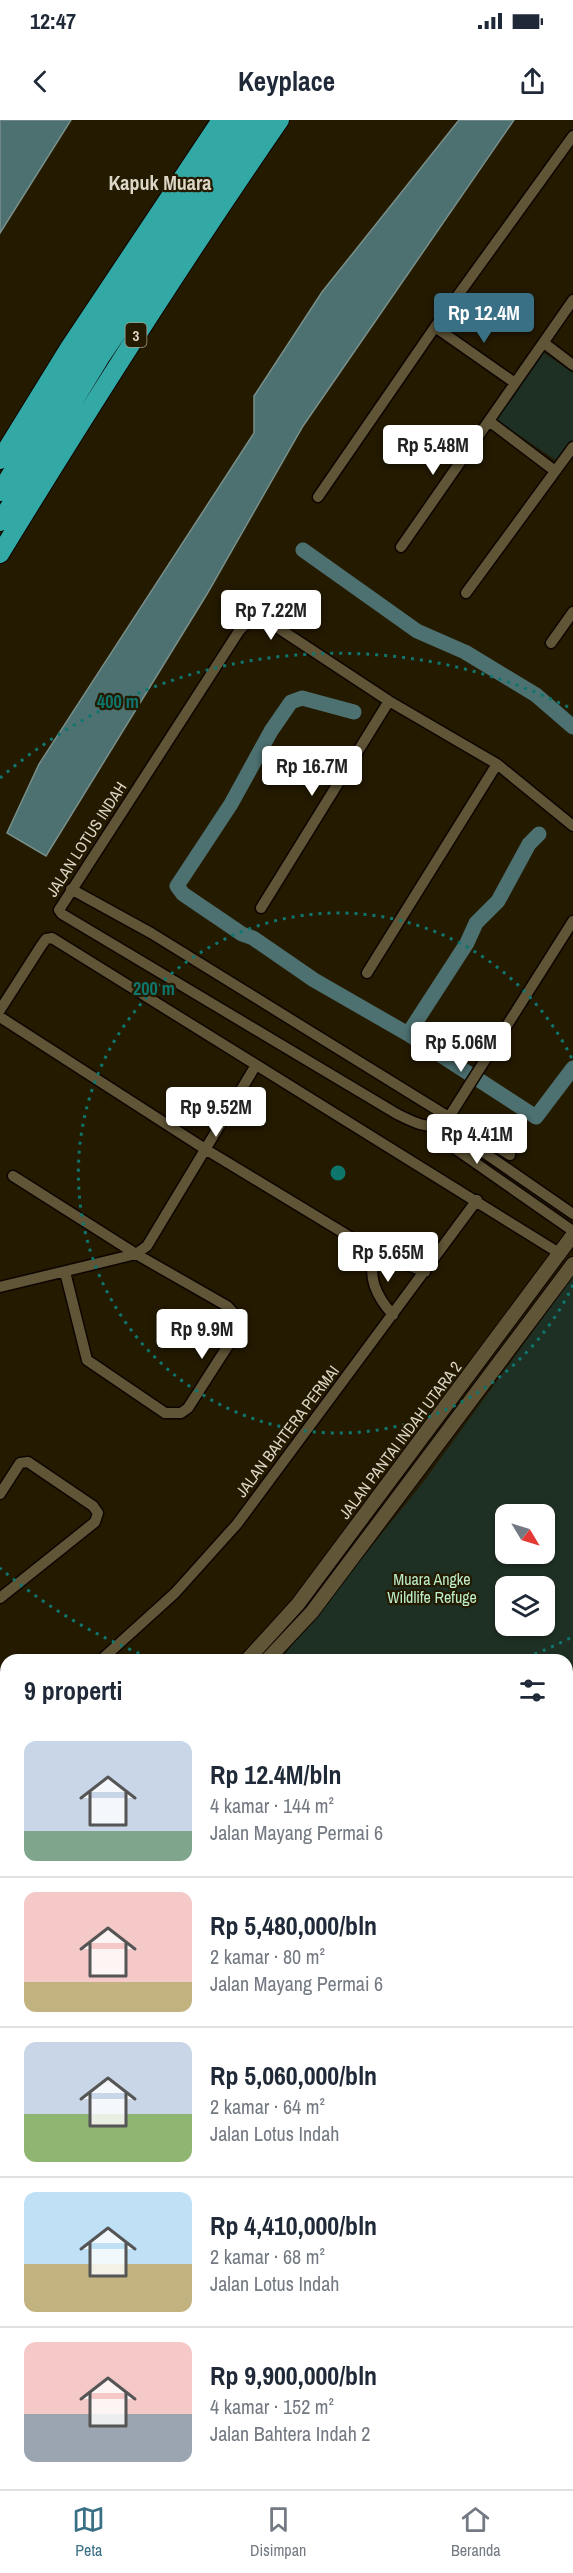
<!DOCTYPE html>
<html lang="id">
<meta charset="utf-8">
<style>
:root{--surface:#fff;--page:#f6f6f7;--text:#1f2937;--muted:#747a83;--line:#e0e1e3;--accent:#3a7086}
body{margin:0;font-family:"Archivo Narrow",sans-serif;background:var(--page);color:var(--text);height:100vh;display:flex;flex-direction:column;font-size:22px;white-space:nowrap}
*{box-sizing:border-box;margin:0}
p{font-size:20px;color:var(--muted)}
.icon{flex:none;width:33px;height:33px;fill:none;stroke:currentColor;stroke-width:2;stroke-linecap:round;stroke-linejoin:round}
.map{position:relative;flex:1;overflow:hidden}
.sheet{position:absolute;left:0px;top:1534px;width:573px;height:836px;display:flex;flex-direction:column;background:var(--surface);border-radius:18px 18px 0 0;box-shadow:0 2px 4px #0004}
.sheet>*{flex:none}
.needle{width:39px;rotate:128deg}
.fabs{position:absolute;left:495px;top:1384px;display:grid;gap:12px}
.fabs a{display:grid;place-items:center;width:60px;height:60px;border-radius:12px;background:var(--surface);box-shadow:0 2px 4px #0004;font-size:30px}
.price{position:absolute;translate:-50% -51px;padding:0 14px;border-radius:6px;background:#fff;color:#222;font-size:20px;line-height:39px;filter:drop-shadow(0 2px 3px #0008)}
.price::after{content:'';position:absolute;left:50%;top:36px;width:18px;height:14px;margin-left:-9px;background:inherit;clip-path:polygon(0 0,100% 0,50% 100%)}
.price.on{background:var(--accent);color:#fff}
ul{padding:0;list-style:none}
li{display:flex;align-items:center;gap:18px;height:150px;padding:0 24px}
li+li{border-top:2px solid var(--line)}
li span{display:grid;place-items:center;flex:none;width:168px;height:120px;border-radius:12px;color:#555}
li>.icon{margin-inline-start:auto}
span .icon{width:72px;height:72px;fill:#fffc;stroke-width:1}
li b{font-size:26px}
h2{display:flex;justify-content:space-between;align-items:center;height:72px;padding:0 24px;font-size:26px}
.status{display:flex;justify-content:space-between;align-items:center;height:42px;padding:0 30px;background:var(--surface);direction:ltr}
.status svg{height:16px;fill:currentColor}
header{display:flex;justify-content:space-between;align-items:center;height:78px;padding:0 24px;background:var(--surface);font-size:27px;font-weight:700}
.tab-bar{display:flex;justify-content:space-around;align-items:center;height:84px;border-top:2px solid var(--line);background:var(--surface);font-size:16px;color:var(--muted)}
.tab-bar a{display:grid;justify-items:center;gap:3px}
.tab-bar .on{color:var(--accent)}
.map>svg:first-child{display:block}
.green{fill:#1e2f23;fill-rule:evenodd}
.water{fill:#4d7070;stroke:#788f8a;stroke-width:1.5}
.lines{fill:none;stroke-linecap:round;stroke-linejoin:round}
.stream{stroke:#788f8a;stroke-width:2}
.river{stroke:#4d7070;stroke-width:15}
.minor-casing{stroke:#0d0500;stroke-width:13}
.tertiary-casing{stroke:#0d0500;stroke-width:16}
.motorway-casing{stroke:#0d0500;stroke-width:20}
.minor{stroke:#605537;stroke-width:10}
.tertiary{stroke:#605537;stroke-width:14}
.motorway{stroke:#33a9a5;stroke-width:18}
.ring{fill:none;stroke:#0f766e;stroke-width:3;stroke-dasharray:3 6}
.labels{text-anchor:middle;dominant-baseline:central;stroke-width:4.5;stroke-linejoin:round;paint-order:stroke}
.shield{fill:#241a00;stroke:#a49e8a;stroke-width:1.5}
.shield-label{font-size:15px;font-weight:bold;fill:#dbd6c5}
.street-label{font-size:16px;fill:#dbd6c5;stroke:#241a00}
.park-label{font-size:16px;fill:#bdeeca;stroke:#241a00}
.quarter-label{font-size:20px;font-weight:bold;fill:#dbd6c5;stroke:#241a00}
.centre{fill:#0f766e;stroke:#241a00;stroke-width:3}
.ring-label{font-size:18px;text-anchor:middle;font-weight:bold;fill:#0f766e;stroke:#241a00;stroke-width:4.5;stroke-linejoin:round;paint-order:stroke}
</style>
<div class="status"><b>12:47</b><svg viewBox="0 0 49 12"><path d="M0 12V9h3v3zM5 12V6h3v6zM10 12V3h3v9zM15 12V0h3v12zM26 1h20v11H26zM47 4h2v5h-2z"/></svg></div>
<header><svg class="icon" aria-label="back" viewBox="0 0 24 24"><path d="M15 5l-7 7 7 7"/></svg>Keyplace<svg class="icon" aria-label="share" viewBox="0 0 24 24"><path d="M12 15V3M7 8l5-5 5 5M5 13v7h14v-7"/></svg></header>
<div class="map">
<svg width="573" height="2369" viewBox="0 0 573 2369">
<rect width="100%" height="100%" fill="#241a00"/>
<!-- green -->
<path class="green" d="M540,230l33,23v68l-15,21 -65,-45z
M572,1158h1v824l-6,-5v-437h-287l141,-175zM506,1395h38v39h-38zM506,1467h38v39h-38z
M6,1772v103l-6,4v-103z"/>
<!-- water -->
<path class="water" d="M0,0h71l-71,113z
M459,0h55l-211,306 -96,168 -161,262 -39,-23 32,-69 215,-331v-37l68,-104z
M6,1875v69l-6,4v-69z"/>
<g class="lines">
<!-- stream -->
<path class="stream" d="M567,2062l6,1"/>
<!-- river -->
<path class="river" d="M303,430l114,81 48,21 71,43 37,32
M354,592l-52,-14 -11,4 -20,29 -40,73 -54,82 6,8 59,40 11,4 61,42 94,54 128,83 37,-49
M408,914l59,-91 9,-20 22,-22 31,-57 10,-10
M567,2036l6,-4"/>
<defs>
<path id="minor" d="M435,207l80,56
M544,223l29,22
M489,301l66,50
M318,377l117,-170 138,-191
M401,427l172,-247
M466,473l107,-146
M551,523l22,-31
M573,706l-76,-62 -108,-63 -126,-83 -13,1 -11,12 -180,279 3,4 335,200c16,8 29,15 47,11l129,89
M71,769l80,44 359,222
M261,788l128,-207
M367,853l130,-209
M0,890l41,-64 5,-7 6,-1 507,315
M0,897l205,132 170,103 50,20
M435,1010l2,6 136,95
M437,1016l136,-215
M13,1056l123,78 91,52 11,12v12l-50,78 -7,5h-16l-78,-53 -22,-88
M375,1132c-8,25 1,44 18,63
M0,1167l136,-33 11,-8 109,-181
M0,1374l20,-31 8,-1 65,44 5,7 -3,9 -95,76
M101,1540l74,-67 62,-69 240,-324
M0,1627l6,-6
M0,1995l6,-5
M567,2046l6,1
M567,2072l6,1
M0,2097l6,-5
M0,2118l6,7
M567,2187l6,1
M567,2244l6,1
M0,2312l6,-3
M69,2364v5
M120,2364v5
M141,2364l19,5
M514,2364l6,1
M32,2369l11,-5
M478,2369l1,-5"/>
<path id="tertiary" d="M247,1540l51,-56 275,-369
M267,1540l45,-48 261,-348
M0,1743l6,-5
M0,1769l6,-5
M0,2256l6,1
M0,2266l6,1
M340,2364l2,5"/>
<path id="motorway" d="M0,340l69,-112 152,-228
M0,372l86,-140 155,-232
M0,402l100,-164 161,-238
M0,434c90,-147 182,-292 280,-434"/>
</defs>
<!-- minor casing -->
<use href="#minor" class="minor-casing"/>
<!-- tertiary casing -->
<use href="#tertiary" class="tertiary-casing"/>
<!-- motorway casing -->
<use href="#motorway" class="motorway-casing"/>
<!-- minor -->
<use href="#minor" class="minor"/>
<!-- tertiary -->
<use href="#tertiary" class="tertiary"/>
<!-- motorway -->
<use href="#motorway" class="motorway"/>
</g>
<!-- distance rings -->
<g class="ring">
<path d="M573 1165A260 260 0 1 1 573 941"/>
<path d="M570 1518A520 520 0 0 1 520 1540M156 1540A520 520 0 0 1 0 1448M0 658A520 520 0 0 1 570 588"/>
</g>
<g class="labels">
<!-- shield labels -->
<rect class="shield" x="125.5" y="203" width="21" height="24" rx="4.5"/>
<g class="shield-label">
<text x="136" y="215">3</text>
</g>
<!-- street labels -->
<g class="street-label">
<text transform="translate(86 719) rotate(-57)">JALAN LOTUS INDAH</text>
<text transform="translate(287 1311) rotate(-53)">JALAN BAHTERA PERMAI</text>
<text transform="translate(400 1320) rotate(-53)">JALAN PANTAI INDAH UTARA 2</text>
</g>
<!-- park labels -->
<g class="park-label">
<text x="432" y="1459">Muara Angke<tspan x="432" dy="18">Wildlife Refuge</tspan></text>
</g>
<!-- quarter labels -->
<g class="quarter-label">
<text x="160" y="62">Kapuk Muara</text>
</g>
</g>
<circle cx="338" cy="1053" r="9" class="centre"/>
<g class="ring-label">
<text x="118" y="588">400 m</text>
<text x="154" y="875">200 m</text>
</g>
</svg>
<div class="fabs">
<a><svg class="needle" viewBox="-14 -14 28 28"><path d="M0-13l5 13h-10z" fill="#e53935"/><path d="M0 13l5-13h-10z" fill="#747a83"/></svg></a>
<a><svg class="icon" aria-label="layers" viewBox="0 0 24 24"><path d="M12 4l9 5-9 5-9-5zM3 14l9 5 9-5"/></svg></a>
</div>
<b class="price on" style="left:484px;top:224px">Rp 12.4M</b>
<b class="price" style="left:433px;top:356px">Rp 5.48M</b>
<b class="price" style="left:271px;top:521px">Rp 7.22M</b>
<b class="price" style="left:312px;top:677px">Rp 16.7M</b>
<b class="price" style="left:461px;top:953px">Rp 5.06M</b>
<b class="price" style="left:216px;top:1018px">Rp 9.52M</b>
<b class="price" style="left:477px;top:1045px">Rp 4.41M</b>
<b class="price" style="left:388px;top:1163px">Rp 5.65M</b>
<b class="price" style="left:202px;top:1240px">Rp 9.9M</b>
<section class="sheet">
<h2>9 properti<svg class="icon" aria-label="filters" viewBox="0 0 24 24"><path d="M4 7h16M4 17h16"/><circle cx="9" cy="7" r="2"/><circle cx="15" cy="17" r="2"/></svg></h2>
<ul>
<li><span style="background:linear-gradient(#c9d6e8 75%,#7fa58c 0)"><svg class="icon" aria-label="home" viewBox="0 0 24 24"><path d="M3 11l9-7 9 7M6 9v11h12V9"/></svg></span><div><b>Rp 12.4M/bln</b><p>4 kamar · 144 m²</p><p>Jalan Mayang Permai 6</p></div></li>
<li><span style="background:linear-gradient(#f6c9c9 75%,#c2b280 0)"><svg class="icon" aria-label="home" viewBox="0 0 24 24"><path d="M3 11l9-7 9 7M6 9v11h12V9"/></svg></span><div><b>Rp 5,480,000/bln</b><p>2 kamar · 80 m²</p><p>Jalan Mayang Permai 6</p></div></li>
<li><span style="background:linear-gradient(#c9d6e8 60%,#8fb573 0)"><svg class="icon" aria-label="home" viewBox="0 0 24 24"><path d="M3 11l9-7 9 7M6 9v11h12V9"/></svg></span><div><b>Rp 5,060,000/bln</b><p>2 kamar · 64 m²</p><p>Jalan Lotus Indah</p></div></li>
<li><span style="background:linear-gradient(#bfe0f5 60%,#c2b280 0)"><svg class="icon" aria-label="home" viewBox="0 0 24 24"><path d="M3 11l9-7 9 7M6 9v11h12V9"/></svg></span><div><b>Rp 4,410,000/bln</b><p>2 kamar · 68 m²</p><p>Jalan Lotus Indah</p></div></li>
<li><span style="background:linear-gradient(#f6c9c9 60%,#9aa5b1 0)"><svg class="icon" aria-label="home" viewBox="0 0 24 24"><path d="M3 11l9-7 9 7M6 9v11h12V9"/></svg></span><div><b>Rp 9,900,000/bln</b><p>4 kamar · 152 m²</p><p>Jalan Bahtera Indah 2</p></div></li>
</ul>
</section>
</div>
<nav class="tab-bar">
<a class="on"><svg class="icon" aria-label="map" viewBox="0 0 24 24"><path d="M3 6l6-2 6 2 6-2v14l-6 2-6-2-6 2zM9 4v14M15 6v14"/></svg>Peta</a>
<a><svg class="icon" aria-label="saved" viewBox="0 0 24 24"><path d="M7 4h10v16l-5-4-5 4z"/></svg>Disimpan</a>
<a><svg class="icon" aria-label="home" viewBox="0 0 24 24"><path d="M3 11l9-7 9 7M6 9v11h12V9"/></svg>Beranda</a>
</nav>
